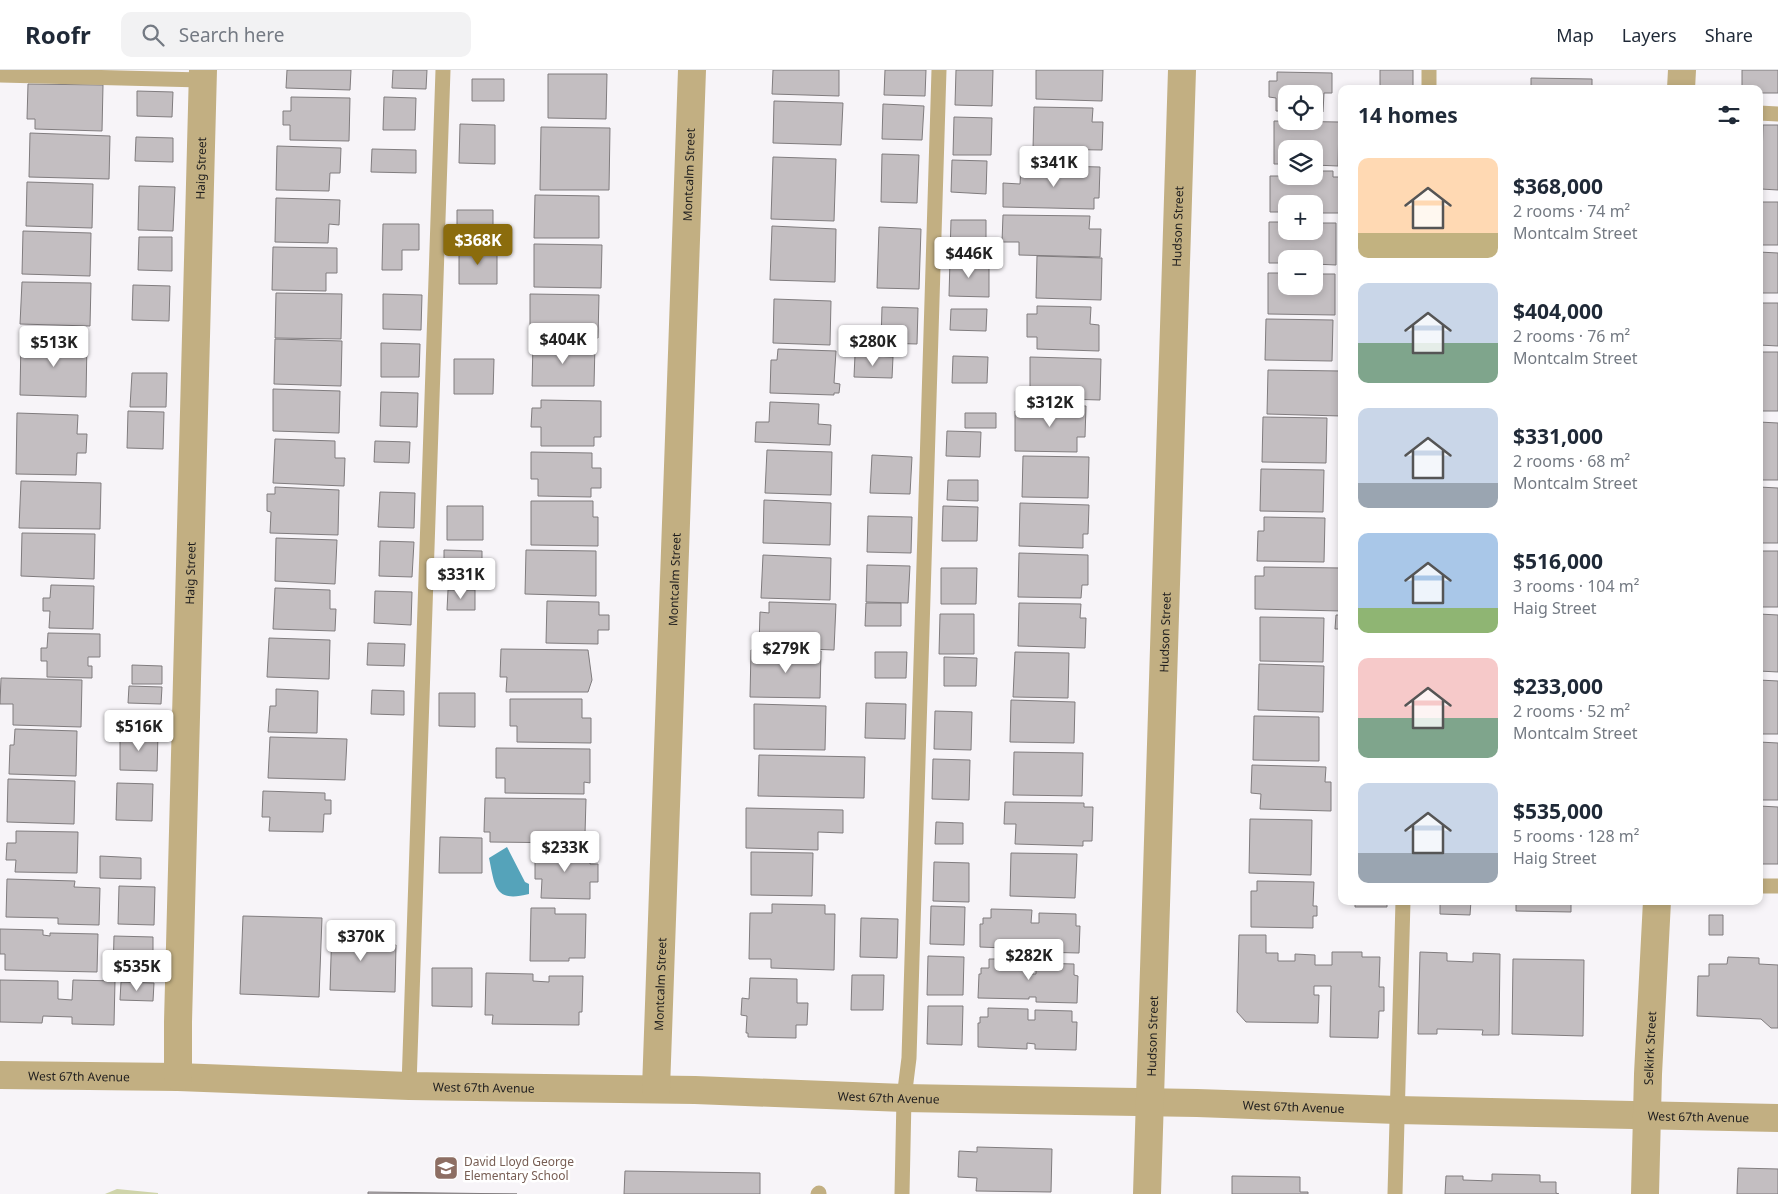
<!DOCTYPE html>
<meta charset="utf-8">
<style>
:root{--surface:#fff;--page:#f2f2f3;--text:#1f2937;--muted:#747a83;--line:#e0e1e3;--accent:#8b6c0d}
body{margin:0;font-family:"Noto Sans",sans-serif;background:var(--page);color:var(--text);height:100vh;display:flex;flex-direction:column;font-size:19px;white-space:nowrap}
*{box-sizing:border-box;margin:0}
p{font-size:16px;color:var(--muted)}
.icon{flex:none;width:28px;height:28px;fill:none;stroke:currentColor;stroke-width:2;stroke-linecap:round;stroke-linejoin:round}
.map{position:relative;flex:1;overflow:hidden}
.drawer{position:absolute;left:1338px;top:15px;width:425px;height:820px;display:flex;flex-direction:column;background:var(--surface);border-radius:10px;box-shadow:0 2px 8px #0003}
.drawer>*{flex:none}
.buttons{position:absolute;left:1278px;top:15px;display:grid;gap:10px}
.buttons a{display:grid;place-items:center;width:45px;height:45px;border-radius:10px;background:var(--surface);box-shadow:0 2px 8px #0003;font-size:25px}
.price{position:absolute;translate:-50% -42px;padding:0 11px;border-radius:5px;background:#fff;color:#222;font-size:16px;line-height:32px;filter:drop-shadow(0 1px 2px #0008)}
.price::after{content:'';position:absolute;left:50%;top:30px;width:15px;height:11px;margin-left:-8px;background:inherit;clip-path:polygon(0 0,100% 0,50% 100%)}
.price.on{background:var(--accent);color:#fff}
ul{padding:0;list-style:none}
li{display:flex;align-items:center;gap:15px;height:125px;padding:0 20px}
li span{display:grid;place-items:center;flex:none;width:140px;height:100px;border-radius:10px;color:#555}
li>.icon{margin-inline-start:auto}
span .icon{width:60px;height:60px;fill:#fffc;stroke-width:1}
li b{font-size:21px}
h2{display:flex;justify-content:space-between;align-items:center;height:60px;padding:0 20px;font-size:21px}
header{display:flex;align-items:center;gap:30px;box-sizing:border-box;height:70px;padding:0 25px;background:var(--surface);border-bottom:1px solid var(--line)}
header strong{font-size:24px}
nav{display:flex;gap:28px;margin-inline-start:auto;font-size:18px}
.search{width:350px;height:45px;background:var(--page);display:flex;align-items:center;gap:12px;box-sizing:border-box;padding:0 18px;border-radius:10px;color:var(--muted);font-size:19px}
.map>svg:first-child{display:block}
.green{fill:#cfd4aa}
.water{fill:#55a3ba}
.building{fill:#c3bec1;stroke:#807c7e}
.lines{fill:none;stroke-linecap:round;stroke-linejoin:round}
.lane{stroke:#c2af82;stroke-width:15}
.street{stroke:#c2af82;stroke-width:28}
.labels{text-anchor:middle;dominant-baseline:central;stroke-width:5;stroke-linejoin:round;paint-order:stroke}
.street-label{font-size:12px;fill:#1d1c1d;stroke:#fff}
.education-label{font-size:12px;fill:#785e54;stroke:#fff;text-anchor:start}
</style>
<header>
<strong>Roofr</strong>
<div class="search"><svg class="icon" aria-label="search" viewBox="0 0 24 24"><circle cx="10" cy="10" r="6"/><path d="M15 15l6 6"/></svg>Search here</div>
<nav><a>Map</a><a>Layers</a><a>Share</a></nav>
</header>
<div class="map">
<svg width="1778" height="1124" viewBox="0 0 1778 1124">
<rect width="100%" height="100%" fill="#f7f4f8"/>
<!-- green -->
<path class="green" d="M117,1119l41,4v1h-53z"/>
<!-- water -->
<path class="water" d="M507,777l18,35 4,2v10c-35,9 -34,-8 -40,-36z"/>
<!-- building -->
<path class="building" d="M287,0h64l-1,20 -64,-2z
M393,0h34l-1,19 -34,-1z
M773,0h66v26l-67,-2z
M885,0h41l-1,26 -41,-1z
M956,0h37l-1,36 -37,-1z
M1036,0h67l-1,31 -66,-2z
M1380,0h33v19h-33z
M1742,0h36v23h-19v-4h-17z
M1277,2l55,1v20h-8l-1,19h-9v-18h-28v17h-10v-13l-7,-1v-16h8z
M548,4h59l-1,45 -58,-1z
M1531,8l61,1v10h-61z
M472,9h32v22h-32z
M28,14l75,1 -1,46 -67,-2v-10h-8z
M1448,16h39v3h-39z
M137,21l36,1 -1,25 -35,-1z
M291,27l59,1 -1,43 -59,-1v-15h-7v-14h8z
M384,27l32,1 -1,32h-32z
M774,31l69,2 -2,42 -68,-2z
M883,34l41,2 -2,34 -40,-1z
M1034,37l59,1 -1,14h11l-1,28 -69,-1z
M954,47l38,1 -1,37h-38z
M1274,51l65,1 -1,44 -24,-1v-16h-28v15h-12z
M460,54l35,1v39l-36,-1z
M1763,55h15v65l-17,-1z
M541,57l69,1 -1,62h-69z
M30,63l80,3 -1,43 -80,-2z
M136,67l37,1v24l-38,-1z
M277,76l64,2 -1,25h-10l-1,18 -53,-1z
M372,79l44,1v23l-45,-1z
M882,84l37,1 -2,48 -36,-1z
M773,87l63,2 -2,62 -63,-2z
M952,90l35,1 -1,33 -35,-2z
M1021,95l79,2 -1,31h-5v11l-91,-2v-24l17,1z
M1314,101h19v6h8v36h-27v-9h-28v8h-16v-36h44z
M27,112l66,2 -1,44 -66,-2z
M139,116l36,1 -2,44 -35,-1z
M535,125l64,1v42h-65z
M276,128l64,2 -1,25 -10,-1 -1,19 -53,-1z
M1759,132h19v43h-19z
M457,140h36v35h-36z
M1003,145l87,1 -1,13h12l-1,28 -81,-2v-13h-17z
M951,150h35v36l-36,-1z
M1269,152h17v9h28v-8h22v42l-22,-1v-5h-28v4h-17z
M383,154h36v26h-17v20h-20z
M772,156l64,3 -1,53 -65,-2z
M879,157l42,2 -2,60 -42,-1z
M23,161l68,2 -1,43 -68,-2z
M139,167h33v34l-34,-1z
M534,174l68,1 -1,43 -67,-1z
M273,177l64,1v25h-11v18l-54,-1z
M459,178l38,1v35h-38z
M1759,182l19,1v40h-19z
M1037,186l65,2 -1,42 -65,-2z
M950,190l39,1v36l-40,-1z
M1268,203h18v13h28v-12h21v41l-67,-1z
M22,212l69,1 -1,43 -70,-2z
M133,215l37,1 -1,35 -37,-1z
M276,223l66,1 -1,45 -66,-1z
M383,224l39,1 -1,35 -38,-1z
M530,224l69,1 -1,43 -68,-1z
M774,229l57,2 -1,44 -57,-2z
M1759,233h19v43l-19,-1z
M1037,236l54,1 -1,17 9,1v26l-62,-2v-12h-10v-23h10z
M882,237l36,1 -1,36 -36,-1z
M951,239h36l-1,22 -36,-1z
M1266,249l67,1 -1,41 -67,-1z
M21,269l66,2 -1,56 -66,-2z
M275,269l67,2 -1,45 -67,-2z
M381,273l39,1 -1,33h-38z
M533,273l62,1 -1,42h-62z
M778,279l58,2 -2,32 6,1 -1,9h-5v2l-64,-2 1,-33h6z
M1759,282h19v59h-19z
M855,285l38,2 -1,21 -38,-1z
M953,286l35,1 -1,26h-35z
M1030,287l71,2 -1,41 -70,-2z
M454,289h40l-1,35h-39z
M1268,300l73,1v45l-74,-2z
M132,303h35l-1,34h-36z
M273,319l67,2 -1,42 -66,-2z
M381,322l37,1 -1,34 -37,-1z
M541,330l60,1v36h-7v9h-53v-19h-10l1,-19h9z
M770,332l49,2 -1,20 13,1 -1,20 -75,-3 1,-20h13z
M1028,335l58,1 -1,31h-8v15l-62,-1v-40h13z
M128,341l36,1 -1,37 -36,-1z
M17,343l61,2 -1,19h10l-1,19h-9l-1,22 -60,-1z
M965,343h31v15h-31z
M1263,347l64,1 -1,45 -64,-1z
M1759,352l19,1v57h-18z
M947,361l34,1 -1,25 -34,-1z
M275,369l60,2v17h10l-1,28 -71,-3z
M375,371l35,1 -1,21 -35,-1z
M767,380l65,2 -1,43 -66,-2z
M531,382l61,1v15h9v20h-10v9l-53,-1v-17h-7z
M872,385l40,2 -2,37 -40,-1z
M1023,386l66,1 -1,41 -66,-1z
M1261,399l63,1 -1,42 -63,-1z
M948,410h30v21l-31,-1z
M21,411l80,2 -1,46 -81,-1z
M275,417l64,3 -1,45 -68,-2 1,-21 -4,-1v-17h8z
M1759,417l19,1v55h-19z
M380,422l35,1 -1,35 -36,-1z
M764,430l67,3 -1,42 -67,-2z
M531,431h62v16h5v29l-67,-1z
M1020,433l69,2 -1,29h-5v14l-64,-2z
M447,436h36v34h-36z
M943,436l35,1 -1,34h-35z
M868,446l44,1 -1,36 -44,-1z
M1264,447l61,1 -1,44 -67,-1 1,-30h6z
M22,463l73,1 -1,45 -73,-3z
M276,468l61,2 -2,44 -60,-3z
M380,471l34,1 -2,35 -33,-1z
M444,480l38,1v37l-38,-1z
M526,480l70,1v45l-71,-2z
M1759,481h19v56h-19z
M1019,483l69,2v30h-6l-1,13 -63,-1z
M763,485l68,3 -1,42 -69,-2z
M867,495l43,1 -2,37 -42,-1z
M1264,497l77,1v43l-86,-2v-33h9z
M941,498h36l-1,36h-35z
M51,515l43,1 -1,43 -44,-1 1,-17h-7v-13h7z
M275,518l55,2v19h6l-1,22 -62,-2z
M448,520h27v20h-28z
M375,521l37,1 -1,33 -37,-2z
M547,531l52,1v13h10v15h-11v14l-52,-1z
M769,532l67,2 -2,46 -75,-3 1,-35 9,1z
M866,533h35v23h-36z
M1019,533l62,1 -1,14h6l-1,30 -67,-2z
M940,544h34v40h-35z
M1759,544l19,1v57l-19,-1z
M1336,545h5v14h-6z
M1260,547l64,1 -1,44 -63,-1z
M48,563l52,1v23h-12v9h4v12l-45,-1v-16h-6v-13h6z
M269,568l61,2 -1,39 -62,-2z
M368,573l37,1 -1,22 -37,-1z
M501,579l87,1 4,30 -4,12h-82l1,-15h-7z
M751,580l70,1 -1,47 -70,-1z
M875,582h32l-1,26h-31z
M1015,582l54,1 -1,45 -55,-1z
M944,587l33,1 -1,28h-32z
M1259,594l65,2 -1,46 -65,-2z
M132,595l30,1v18h-30z
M1,608l81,2 -1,47 -68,-2v-21h-13z
M1759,610l19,1v53h-19z
M129,616l33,1 -1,17 -33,-1z
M276,619l42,2 -1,42 -49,-1 2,-26h6z
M372,620l32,1v24l-33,-1z
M439,623h36v34l-36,-1z
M510,629h72v19h9v25l-74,-1v-16h-7z
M1011,630l64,2 -1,41 -64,-1z
M866,633l40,1 -1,35 -40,-1z
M754,634l72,2 -1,44 -71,-1z
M935,641l37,1 -1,38 -37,-1z
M1254,646l65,1v44l-66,-1z
M15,659l62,2 -1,45 -67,-2 1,-29h4z
M120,663l38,1 -1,37 -37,-1z
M270,667l77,2 -2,41 -77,-2z
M1759,672l19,1v57h-19z
M496,678l94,1v34l-6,-1v12l-79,-1v-15h-9z
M1014,682l69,1 -1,43 -69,-1z
M759,685l106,2 -1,41 -106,-2z
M933,689l37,1 -1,40 -37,-1z
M1252,695l74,2 -1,15h6v29l-71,-2 1,-15 -10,-1z
M8,709l67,2 -1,43 -67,-2z
M117,713l36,1 -1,37 -36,-1z
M263,721l62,2v7h6v14h-7l-1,18 -54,-1 1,-14h-8z
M485,728l101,1 -1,35h-9v9l-86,-1v-10h-6z
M1005,732l79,1v4h9l-1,34h-9v5l-68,-2 1,-20h-12z
M1759,736l19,1v57h-19z
M746,738l97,2v23l-25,-1v18l-72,-2z
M1250,749l62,1 -1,55 -62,-2z
M936,752l27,1v21h-28z
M16,761l62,1 -1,41 -62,-1 1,-12h-10l1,-17h9z
M440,767l42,1v35h-43z
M535,779l55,1v14h8v18h-8v17l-49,-1 1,-19h-7z
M751,782l62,1 -1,43 -61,-1z
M1011,783l66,1 -2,44 -65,-2z
M100,786l41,2v21l-41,-1z
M934,792l35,1v39l-36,-1z
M7,809l68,2 -1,6 26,1 -1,37 -41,-1v-6l-52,-1z
M1257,811l57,1 -1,24h4v10h-4v12l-62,-1v-36h6z
M119,816l36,1 -1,38 -36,-1z
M1355,831h32v6h-32z
M1440,831h31l-1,14 -30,-1z
M1516,831h55v11l-55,-1z
M772,834l53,1v9h10l-1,56 -63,-2v-9h-22l1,-46h22z
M931,836l34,1 -1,38 -34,-1z
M531,838h24v6h31l-1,44h-16v3h-39z
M991,839l41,1 -1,13h8v-10l37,1v12h4l-1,27 -42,-1v-6h-6v3l-51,-2v-23h3v-6h8z
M1709,845h14v20h-14z
M243,846l79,2 -3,79 -79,-3z
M861,848l37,1 -1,39 -37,-1z
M332,855l34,2v8h6v8l24,2 -1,47 -65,-2z
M0,859l43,1v5l7,1v-3l48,1 -1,38 -92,-2v-16h-5z
M1239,865h27v18h12v8h17v-7l20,1v10h17v-13h30v5h18l-1,30h5v24h-5l-1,27 -48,-1 1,-51h-17v9h5l-1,28 -72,-1 -9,-10z
M114,866l39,1v37l-40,-1z
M1420,882l27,1v8l26,1v-9l27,1 -1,81h-17l1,-5 -46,-1v5h-19z
M928,886l36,1 -1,38h-36z
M1728,887l31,1v6l19,1v63h-7l-10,-9 -64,-3 1,-40h11v-12h18z
M989,889h40v15h7v-11l38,1v11l4,1 -1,27 -41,-1v-5h-7v2l-51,-1 1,-24h2v-6h8z
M1513,889l71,1 -1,76 -71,-2z
M432,898h40v39l-40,-1z
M486,903l47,1v7l16,1v-6h34l-1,36h-3v13l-87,-1 1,-9h-8z
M852,905h32l-1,35h-32z
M750,908l47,1v24h11l-1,22h-11v13l-48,-1v-4h-2l1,-17 -6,-1 1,-17 7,1z
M0,910l58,1v18l14,1 1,-20 42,1 -1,44 -42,-1v-7l-29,-1 -1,7 -42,-1z
M121,912l33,1 -1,18 -33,-1z
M928,936h35l-1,39 -35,-1z
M988,938l40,1v11h7v-10l37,1v11h5l-1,28 -41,-1v-5l-8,-1v6l-49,-2v-24h2v-6h8z
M977,1077l75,2 -1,43 -75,-1 1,-13 -19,-1 1,-26 18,1z
M1738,1098l40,1v25h-41z
M625,1101l135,2v21h-136z
M1492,1104l48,1v7h16v11l3,1h-114l1,-18h17v4l29,1z
M1232,1106l68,1v15h8v2h-76z
M368,1122l149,2h-149z"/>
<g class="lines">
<!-- lane -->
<path class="lane" d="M0,5l202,5
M1429,19v-19
M1759,43l19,1
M1759,816h19
M409,1016l34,-1016
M818,1124l1,-1
M902,1124l2,-96 5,-40 30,-988
M1395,1124l8,-293"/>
<!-- street -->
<g class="street">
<path d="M1681,19l1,-19"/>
<path id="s1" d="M0,1005l178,2 231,9 286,4 209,8 293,5 200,7 381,8"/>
<path id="s2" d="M178,1007v-55l25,-952"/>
<path id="s3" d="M656,1019l36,-1019"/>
<path id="s4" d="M1147,1124l35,-1124"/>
<path id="s5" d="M1645,1124l3,-120 9,-173"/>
</g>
</g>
<!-- icons -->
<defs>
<symbol id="school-square" viewBox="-11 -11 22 22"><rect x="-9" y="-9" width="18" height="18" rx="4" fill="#8d6e63" stroke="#fff"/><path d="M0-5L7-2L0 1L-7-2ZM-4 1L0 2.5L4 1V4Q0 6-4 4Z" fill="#fff"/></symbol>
</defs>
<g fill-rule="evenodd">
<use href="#school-square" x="432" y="1084" width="28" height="28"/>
</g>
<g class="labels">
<!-- street labels -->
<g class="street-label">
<text stroke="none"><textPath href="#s2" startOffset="909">Haig Street</textPath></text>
<text stroke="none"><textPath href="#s3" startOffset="915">Montcalm Street</textPath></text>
<text stroke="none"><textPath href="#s4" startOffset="968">Hudson Street</textPath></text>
<text stroke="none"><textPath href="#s2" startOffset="504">Haig Street</textPath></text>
<text stroke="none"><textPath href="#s3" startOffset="510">Montcalm Street</textPath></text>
<text stroke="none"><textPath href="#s4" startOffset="562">Hudson Street</textPath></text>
<text stroke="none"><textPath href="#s3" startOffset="105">Montcalm Street</textPath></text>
<text stroke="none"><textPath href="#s4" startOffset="158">Hudson Street</textPath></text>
<text stroke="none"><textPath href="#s5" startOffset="146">Selkirk Street</textPath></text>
<text stroke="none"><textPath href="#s1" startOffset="79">West 67th Avenue</textPath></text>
<text stroke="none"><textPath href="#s1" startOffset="484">West 67th Avenue</textPath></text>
<text stroke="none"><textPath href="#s1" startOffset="889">West 67th Avenue</textPath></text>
<text stroke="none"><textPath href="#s1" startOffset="1294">West 67th Avenue</textPath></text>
<text stroke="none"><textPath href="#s1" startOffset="1699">West 67th Avenue</textPath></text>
</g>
<!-- education labels -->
<g class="education-label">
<text x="464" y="1091">David Lloyd George<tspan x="464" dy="14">Elementary School</tspan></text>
</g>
</g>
</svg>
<div class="buttons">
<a><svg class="icon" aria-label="locate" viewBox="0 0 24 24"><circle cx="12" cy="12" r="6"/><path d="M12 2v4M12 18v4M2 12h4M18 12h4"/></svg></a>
<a><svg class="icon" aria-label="layers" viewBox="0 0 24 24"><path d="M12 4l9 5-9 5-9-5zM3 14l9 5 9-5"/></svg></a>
<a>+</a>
<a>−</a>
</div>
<b class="price" style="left:1054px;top:118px">$341K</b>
<b class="price on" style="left:478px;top:196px">$368K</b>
<b class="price" style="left:969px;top:209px">$446K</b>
<b class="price" style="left:563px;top:295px">$404K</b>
<b class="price" style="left:873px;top:297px">$280K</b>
<b class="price" style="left:54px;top:298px">$513K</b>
<b class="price" style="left:1050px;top:358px">$312K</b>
<b class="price" style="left:461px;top:530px">$331K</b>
<b class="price" style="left:786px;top:604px">$279K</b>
<b class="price" style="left:139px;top:682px">$516K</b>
<b class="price" style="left:565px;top:803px">$233K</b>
<b class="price" style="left:361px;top:892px">$370K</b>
<b class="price" style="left:1029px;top:911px">$282K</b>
<b class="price" style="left:137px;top:922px">$535K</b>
<section class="drawer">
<h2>14 homes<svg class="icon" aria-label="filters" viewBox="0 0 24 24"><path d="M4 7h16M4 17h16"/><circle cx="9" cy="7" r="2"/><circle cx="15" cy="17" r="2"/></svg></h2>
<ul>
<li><span style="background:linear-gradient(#ffd9b3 75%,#c2b280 0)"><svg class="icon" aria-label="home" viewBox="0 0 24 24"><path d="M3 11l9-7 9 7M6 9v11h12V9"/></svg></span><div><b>$368,000</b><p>2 rooms · 74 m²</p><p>Montcalm Street</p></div></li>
<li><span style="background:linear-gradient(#c9d6e8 60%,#7fa58c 0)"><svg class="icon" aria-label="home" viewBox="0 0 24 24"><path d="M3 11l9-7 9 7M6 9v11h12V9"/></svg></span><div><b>$404,000</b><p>2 rooms · 76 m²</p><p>Montcalm Street</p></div></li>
<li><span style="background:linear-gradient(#c9d6e8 75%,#9aa5b1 0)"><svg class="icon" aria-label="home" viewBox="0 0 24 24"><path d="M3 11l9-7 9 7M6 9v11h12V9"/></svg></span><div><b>$331,000</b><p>2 rooms · 68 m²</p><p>Montcalm Street</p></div></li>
<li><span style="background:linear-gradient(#a9c7e8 75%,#8fb573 0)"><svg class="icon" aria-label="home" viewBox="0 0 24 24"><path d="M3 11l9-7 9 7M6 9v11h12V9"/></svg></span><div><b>$516,000</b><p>3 rooms · 104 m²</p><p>Haig Street</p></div></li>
<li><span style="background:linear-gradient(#f6c9c9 60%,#7fa58c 0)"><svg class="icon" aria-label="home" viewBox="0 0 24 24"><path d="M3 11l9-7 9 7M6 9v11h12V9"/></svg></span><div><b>$233,000</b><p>2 rooms · 52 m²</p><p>Montcalm Street</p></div></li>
<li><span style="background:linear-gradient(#c9d6e8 70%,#9aa5b1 0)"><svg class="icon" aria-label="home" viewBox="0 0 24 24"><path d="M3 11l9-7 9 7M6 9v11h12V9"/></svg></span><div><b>$535,000</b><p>5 rooms · 128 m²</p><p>Haig Street</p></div></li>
</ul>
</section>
</div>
